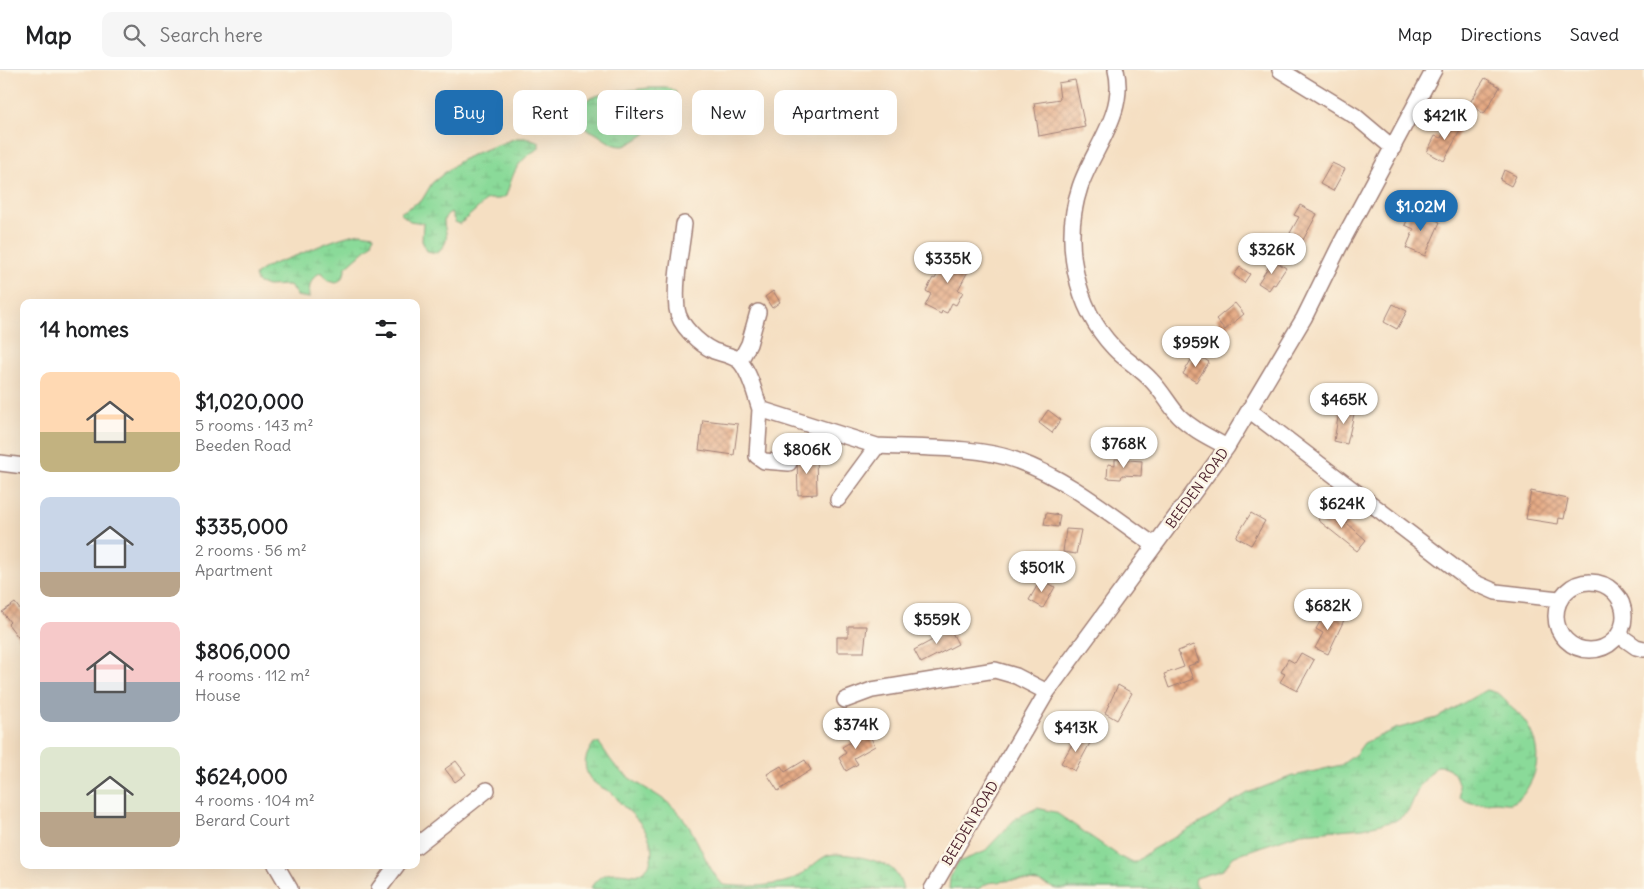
<!DOCTYPE html>
<meta charset="utf-8">
<style>
:root{--surface:#fff;--page:#f6f6f6;--text:#202124;--muted:#757577;--line:#e0e0e0;--accent:#1f6fb2}
body{margin:0;font-family:Delius,sans-serif;background:var(--page);color:var(--text);height:100vh;display:flex;flex-direction:column;font-size:19px;white-space:nowrap}
*{box-sizing:border-box;margin:0}
p{font-size:16px;color:var(--muted)}
.icon{flex:none;width:28px;height:28px;fill:none;stroke:currentColor;stroke-width:2;stroke-linecap:round;stroke-linejoin:round}
.map{position:relative;flex:1;overflow:hidden}
.side{position:absolute;left:20px;top:229px;width:400px;height:570px;display:flex;flex-direction:column;background:var(--surface);border-radius:10px;box-shadow:0 5px 20px #0002}
.side>*{flex:none}
.banner{position:absolute;left:435px;top:20px;width:475px;height:45px;display:flex;gap:10px}
.price{position:absolute;translate:-50% -42px;padding:0 11px;border-radius:18px;background:#fff;color:#222;font-size:16px;line-height:32px;filter:drop-shadow(0 1px 2px #0008)}
.price::after{content:'';position:absolute;left:50%;top:30px;width:15px;height:11px;margin-left:-8px;background:inherit;clip-path:polygon(0 0,100% 0,50% 100%)}
.price.active{background:var(--accent);color:#fff}
ul{padding:0;list-style:none}
li{display:flex;align-items:center;gap:15px;height:125px;padding:0 20px}
li span{display:grid;place-items:center;flex:none;width:140px;height:100px;border-radius:10px;color:#555}
li>.icon{margin-inline-start:auto}
span .icon{width:60px;height:60px;fill:#fffc;stroke-width:1}
li b{font-size:21px}
h2{display:flex;justify-content:space-between;align-items:center;height:60px;padding:0 20px;font-size:21px}
.pill{padding:0 18px;border-radius:10px;background:var(--surface);box-shadow:0 5px 20px #0002;font-size:18px;line-height:45px}
.pill.active{background:var(--accent);color:#fff}
header{display:flex;align-items:center;gap:30px;box-sizing:border-box;height:70px;padding:0 25px;background:var(--surface);border-bottom:1px solid var(--line)}
header strong{font-size:24px}
nav{display:flex;gap:28px;margin-inline-start:auto;font-size:18px}
.search{width:350px;height:45px;background:var(--page);display:flex;align-items:center;gap:12px;box-sizing:border-box;padding:0 18px;border-radius:10px;color:var(--muted);font-size:19px}
.map>svg:first-child{display:block}
.wetland{fill:url(#wetland-marsh);stroke:#6a7c62}
.building{fill:url(#building-cross-hatch)}
.lines{fill:none;stroke-linecap:round;stroke-linejoin:round}
.minor-casing{stroke:#a07f76;stroke-width:18}
.minor{stroke:#fff;stroke-width:15}
.labels{text-anchor:middle;dominant-baseline:central;stroke-width:5;stroke-linejoin:round;paint-order:stroke}
.street-label{font-size:14px;fill:#4a1f2b;stroke:#fcf5e5}
</style>
<header>
<strong>Map</strong>
<div class="search"><svg class="icon" aria-label="search" viewBox="0 0 24 24"><circle cx="10" cy="10" r="6"/><path d="M15 15l6 6"/></svg>Search here</div>
<nav><a>Map</a><a>Directions</a><a>Saved</a></nav>
</header>
<div class="map">
<svg width="1644" height="819" viewBox="0 0 1644 819">
<defs>
<pattern id="wetland-marsh" width="20" height="14" patternUnits="userSpaceOnUse" patternTransform="scale(1.25)"><rect width="20" height="14" fill="#8ada99"/><path d="M1 5h8M5 5V1M11 12h8M15 12V8" fill="none" stroke="#79bb84"/></pattern>
<pattern id="building-cross-hatch" width="8" height="8" patternUnits="userSpaceOnUse" patternTransform="scale(1.25)"><rect width="8" height="8" fill="#e4a882"/><path d="M0 0l8 8M0 8l8-8" fill="none" stroke="#bb886b"/></pattern>
</defs>
<rect width="100%" height="100%" fill="#fcf5e5"/>
<filter id="ink" filterUnits="userSpaceOnUse"><feTurbulence type="fractalNoise" baseFrequency=".02" numOctaves="2"/><feDisplacementMap in="SourceGraphic" scale="10" xChannelSelector="R" yChannelSelector="G"/><feConvolveMatrix kernelMatrix="1 2 1 2 8 2 1 2 1" color-interpolation-filters="sRGB"/></filter>
<filter id="wash" filterUnits="userSpaceOnUse"><feTurbulence type="fractalNoise" baseFrequency=".0096" numOctaves="4" result="noise"/><feDisplacementMap in="SourceGraphic" scale="20" xChannelSelector="R" yChannelSelector="G"/><feGaussianBlur stdDeviation="1.12" result="paint"/><feColorMatrix in="noise" values="0 0 0 0 0 0 0 0 0 0 0 0 0 0 0 0 0 1.4 0 .05"/><feComposite in="paint" operator="in"/></filter>
<g filter="url(#wash)">
<rect width="100%" height="100%" fill="#f5dfc2"/>
<!-- wetland -->
<path class="wetland" d="M648,18h20l7,3c2,6 5,12 2,18 -3,6 -47,37 -54,37 -14,0 -21,-11 -34,-16 -8,-4 -19,0 -26,-2 0,-8 3,-8 7,-13 16,-25 51,-23 78,-27z
M516,68h13l10,4v6c-23,14 -25,23 -33,48l-7,3h-11l-28,25 -5,-2 -4,-10c-15,8 0,20 -6,31 -1,4 -6,7 -8,10l-10,-2 -5,-10 1,-18 -13,-2 -10,-8 22,-13 10,-17 26,-21 18,-9z
M360,163l14,2 -2,9 -26,23 -3,11 -7,5 -8,-2 -6,-9c-12,5 -13,14 -13,26l-12,-2 -7,-11 -23,1 -10,-4 -2,-7c13,-11 27,-14 43,-20 22,-9 37,-17 62,-22z
M1486,620c20,4 14,7 27,19 23,19 32,51 15,78 -4,7 -9,14 -17,16 -4,1 -10,-1 -15,-1 -15,1 -23,5 -36,-5 -1,-15 -5,-32 -23,-31l-17,19 -12,27 -13,9 -32,7 -62,5 -59,20 -9,4 -10,13 -27,8 -1,5 4,6h-143l-17,-7 -25,-2 -26,3 -10,6h-29l1,-11 8,-16 26,-10 32,-34 21,-10 18,4 67,46 9,4h5l15,-12 69,-38 11,-9 17,-10 42,-16 51,-12 15,-11 8,-11 31,-14 42,-11z
M594,673h5c7,9 14,23 24,30 18,15 40,22 56,40 19,21 25,52 44,72 19,2 49,2 68,-5 15,-6 23,-18 35,-24 13,-6 55,4 66,13 6,6 9,13 11,20h-313c12,-21 26,-16 47,-14 4,-3 10,-6 12,-10 10,-22 -9,-45 -24,-57 -5,-4 -8,-11 -13,-15 -7,-4 -20,-9 -24,-18 -6,-13 -1,-22 6,-32z"/>
<g id="blocks">
<!-- building -->
<path class="building" d="M1485,8l15,9 -16,27 -15,-10z
M1075,10l10,47 -46,9 -5,-33 26,-4 -2,-16z
M1451,49l12,6 -19,36 -17,-9 8,-16 6,2z
M1332,93l13,6 -12,22 -13,-7z
M1504,100l12,6 -5,10 -11,-6z
M1300,135l17,9 -14,26 -13,-7 9,-16 -5,-2z
M1412,140l28,12 -15,34 -19,-8 8,-19 -9,-4z
M952,181l21,11 -15,28 5,2 -7,13 -4,-2 -5,10 -5,-2 -1,3 -16,-8 6,-12 -5,-3 7,-13 2,1 4,-8 3,-1z
M1273,190l13,8 -11,17 -2,-1 -4,6 -11,-7z
M1240,197l10,7 -6,9 -10,-8z
M773,221l7,11 -8,6 -7,-11z
M1235,233l9,11 -19,16 -9,-11z
M1393,234l14,7 -10,18 -13,-7z
M1195,283l14,9 -13,20 -13,-8z
M1340,336l15,4 -8,34 -13,-3z
M1048,340l13,10 -9,13 -13,-10z
M703,350l35,4 -4,31 -35,-5z
M816,385l1,39 -19,1 -1,-39z
M1115,389l27,2 -1,15 -19,-1 -1,4 -14,-1 1,-14 7,1z
M1531,421l37,8 -4,20 -5,-1 -1,6 -32,-5z
M1329,437l37,33 -9,11 -39,-31z
M1046,443l14,2 -2,12 -14,-2z
M1251,443l14,8 -14,24 -15,-8z
M1066,459l15,1 -5,24 -13,-2z
M1041,509l14,8 -12,21 -14,-8z
M15,533l9,12v30l-16,-21 2,-2 -8,-10z
M1326,541l18,9 -16,34 -13,-6 8,-15 -7,-4z
M948,555l10,19 -37,19 -7,-13 26,-14 -3,-6z
M848,556h19l-3,26h-27v-15h11z
M1193,575l6,17 -11,4 5,13 -24,9 -5,-14 20,-7 -6,-16z
M1301,583l13,7 -17,31 -17,-9 5,-8 -4,-2 7,-13 7,4z
M1118,615l14,8 -15,27 -12,-7z
M868,662l7,14 -21,12 4,6 -12,7 -7,-13 7,-5 -4,-6z
M1077,666l13,7 -15,28 -14,-8z
M805,690l6,10 -33,21 -11,-17 14,-8 4,6z
M456,691l10,13 -11,8 -10,-13z"/>
</g>
</g>
<g filter="url(#ink)">
<use href="#blocks" fill-opacity="0" stroke="#a07f76" stroke-width="1"/>
<g class="lines">
<defs>
<path id="minor" d="M1116,0c11,43 -24,80 -36,117 -18,54 -5,120 34,161 11,12 26,20 37,32 11,11 18,25 28,36 14,14 32,22 48,31
M1280,0l75,46 38,32
M684,154c-3,27 -10,57 -7,85 2,16 22,35 37,42 8,3 22,5 27,12 10,12 14,32 19,46
M740,291l9,-17 9,-32
M1249,340l224,172 23,10 63,7
M0,393l24,3
M789,393l-25,-2 -7,-5 3,-47 117,37
M838,429l39,-53c42,2 103,0 141,15 50,18 93,54 136,84
M1556 546a34 34 0 1 1 68 0a34 34 0 1 1-68 0Z
M1619,565l17,12 8,2
M845,630l27,-10 123,-20 21,6 31,16
M416,776l71,-56
M276,795l14,24
M379,819l18,-24
M932,819l115,-197 180,-245 77,-129 35,-71 95,-177"/>
</defs>
<!-- minor casing -->
<use href="#minor" class="minor-casing"/>
<!-- minor -->
<use href="#minor" class="minor"/>
</g>
</g>
<g class="labels">
<!-- street labels -->
<g class="street-label">
<text transform="translate(1197 418) rotate(-54)">BEEDEN ROAD</text>
<text transform="translate(970 753) rotate(-59)">BEEDEN ROAD</text>
</g>
</g>
</svg>
<b class="price" style="left:1445px;top:71px">$421K</b>
<b class="price active" style="left:1421px;top:162px">$1.02M</b>
<b class="price" style="left:1272px;top:205px">$326K</b>
<b class="price" style="left:948px;top:214px">$335K</b>
<b class="price" style="left:1196px;top:298px">$959K</b>
<b class="price" style="left:1344px;top:355px">$465K</b>
<b class="price" style="left:1124px;top:399px">$768K</b>
<b class="price" style="left:807px;top:405px">$806K</b>
<b class="price" style="left:1342px;top:459px">$624K</b>
<b class="price" style="left:1042px;top:523px">$501K</b>
<b class="price" style="left:1328px;top:561px">$682K</b>
<b class="price" style="left:937px;top:575px">$559K</b>
<b class="price" style="left:856px;top:680px">$374K</b>
<b class="price" style="left:1076px;top:683px">$413K</b>
<div class="banner">
<a class="pill active">Buy</a>
<a class="pill">Rent</a>
<a class="pill">Filters</a>
<a class="pill">New</a>
<a class="pill">Apartment</a>
</div>
<section class="side">
<h2>14 homes<svg class="icon" aria-label="filters" viewBox="0 0 24 24"><path d="M4 7h16M4 17h16"/><circle cx="9" cy="7" r="2"/><circle cx="15" cy="17" r="2"/></svg></h2>
<ul>
<li><span style="background:linear-gradient(#ffd9b3 60%,#c2b280 0)"><svg class="icon" aria-label="home" viewBox="0 0 24 24"><path d="M3 11l9-7 9 7M6 9v11h12V9"/></svg></span><div><b>$1,020,000</b><p>5 rooms · 143 m²</p><p>Beeden Road</p></div></li>
<li><span style="background:linear-gradient(#c9d6e8 75%,#b9a48a 0)"><svg class="icon" aria-label="home" viewBox="0 0 24 24"><path d="M3 11l9-7 9 7M6 9v11h12V9"/></svg></span><div><b>$335,000</b><p>2 rooms · 56 m²</p><p>Apartment</p></div></li>
<li><span style="background:linear-gradient(#f6c9c9 60%,#9aa5b1 0)"><svg class="icon" aria-label="home" viewBox="0 0 24 24"><path d="M3 11l9-7 9 7M6 9v11h12V9"/></svg></span><div><b>$806,000</b><p>4 rooms · 112 m²</p><p>House</p></div></li>
<li><span style="background:linear-gradient(#dfe7d0 65%,#b9a48a 0)"><svg class="icon" aria-label="home" viewBox="0 0 24 24"><path d="M3 11l9-7 9 7M6 9v11h12V9"/></svg></span><div><b>$624,000</b><p>4 rooms · 104 m²</p><p>Berard Court</p></div></li>
</ul>
</section>
</div>
